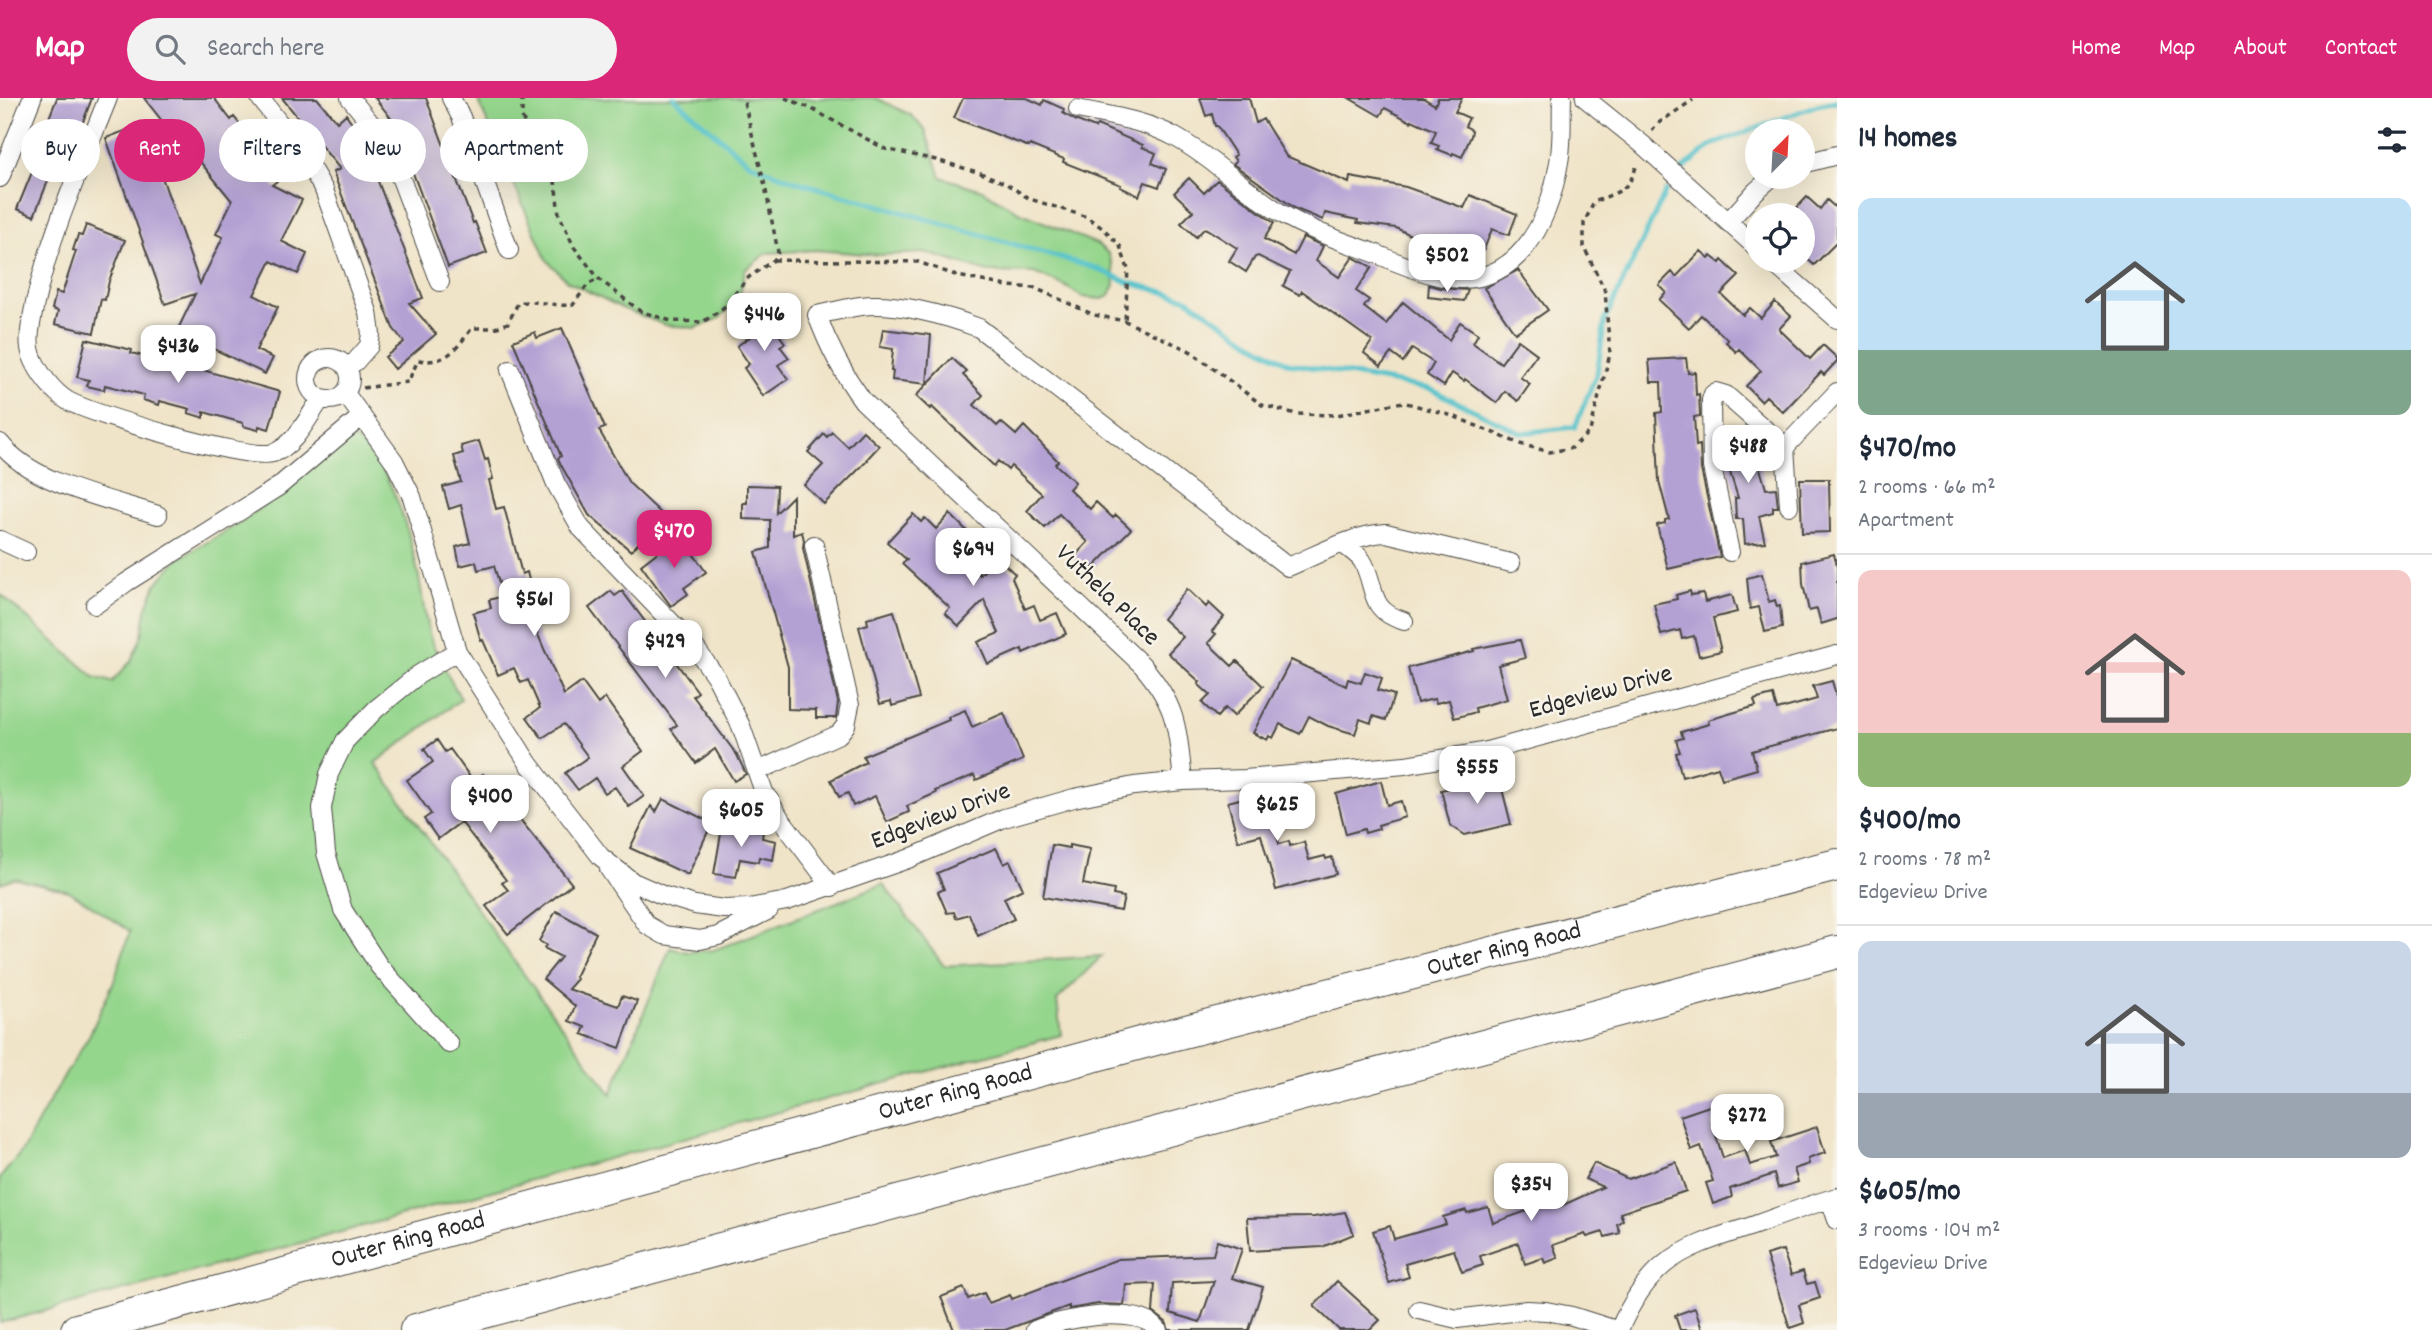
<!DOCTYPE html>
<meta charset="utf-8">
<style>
:root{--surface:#fff;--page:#f2f2f3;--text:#1f2937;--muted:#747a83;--line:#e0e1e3;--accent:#db2777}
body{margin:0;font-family:Dekko,sans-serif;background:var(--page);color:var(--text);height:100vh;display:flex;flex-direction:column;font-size:26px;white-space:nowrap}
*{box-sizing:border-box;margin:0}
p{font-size:23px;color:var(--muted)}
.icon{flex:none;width:38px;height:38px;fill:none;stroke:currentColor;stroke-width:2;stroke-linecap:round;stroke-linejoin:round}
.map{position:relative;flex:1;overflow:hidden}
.sheet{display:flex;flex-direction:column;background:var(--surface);width:595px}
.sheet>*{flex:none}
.guide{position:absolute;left:21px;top:21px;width:665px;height:63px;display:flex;gap:14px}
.needle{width:46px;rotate:24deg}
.fabs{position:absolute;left:1745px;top:21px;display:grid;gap:14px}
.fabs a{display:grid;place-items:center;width:70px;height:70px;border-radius:50%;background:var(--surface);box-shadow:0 7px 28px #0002;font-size:35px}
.price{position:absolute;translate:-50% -60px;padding:0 16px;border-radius:14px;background:#fff;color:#222;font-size:23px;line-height:46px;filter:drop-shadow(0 2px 4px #0008)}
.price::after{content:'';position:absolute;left:50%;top:42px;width:21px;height:16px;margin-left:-10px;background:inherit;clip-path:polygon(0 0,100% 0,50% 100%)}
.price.current{background:var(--accent);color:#fff}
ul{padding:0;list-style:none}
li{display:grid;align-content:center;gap:14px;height:371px;padding:0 21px}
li+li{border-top:2px solid var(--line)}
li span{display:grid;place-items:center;height:217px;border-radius:14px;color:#555}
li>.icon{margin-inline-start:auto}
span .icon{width:126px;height:126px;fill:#fffc;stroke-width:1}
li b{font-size:30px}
h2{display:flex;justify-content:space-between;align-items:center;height:84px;padding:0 21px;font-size:30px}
.pill{padding:0 24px;border-radius:32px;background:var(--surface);box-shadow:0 7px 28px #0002;font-size:24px;line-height:63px}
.pill.current{background:var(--accent);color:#fff}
header{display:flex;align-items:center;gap:42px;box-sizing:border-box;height:98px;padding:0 35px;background:var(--accent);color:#fff}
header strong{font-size:33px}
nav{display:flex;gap:38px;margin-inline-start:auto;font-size:24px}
.search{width:490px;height:63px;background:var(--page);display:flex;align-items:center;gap:18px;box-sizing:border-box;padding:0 24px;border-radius:38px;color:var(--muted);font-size:26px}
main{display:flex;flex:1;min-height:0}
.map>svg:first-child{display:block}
.green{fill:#95d68d;stroke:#60805c;stroke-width:2}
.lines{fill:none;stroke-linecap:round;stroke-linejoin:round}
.stream{stroke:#56c3cc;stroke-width:5}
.building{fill:#b4a1d4;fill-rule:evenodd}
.street-casing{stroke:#494743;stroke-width:20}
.highway-casing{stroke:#494743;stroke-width:34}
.path{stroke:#494743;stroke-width:3.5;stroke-dasharray:5 5;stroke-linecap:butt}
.street{stroke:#fff;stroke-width:18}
.highway{stroke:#fff;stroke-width:32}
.labels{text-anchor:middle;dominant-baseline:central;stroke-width:5;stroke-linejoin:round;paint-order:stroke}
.street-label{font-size:26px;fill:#2b2b2b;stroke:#f7f3e8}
</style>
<header>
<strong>Map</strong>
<div class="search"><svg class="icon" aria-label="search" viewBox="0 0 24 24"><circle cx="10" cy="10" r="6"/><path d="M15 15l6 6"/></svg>Search here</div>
<nav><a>Home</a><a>Map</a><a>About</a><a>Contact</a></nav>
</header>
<main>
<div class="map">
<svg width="1837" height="1232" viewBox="0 0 1837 1232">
<rect width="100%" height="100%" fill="#f7f3e8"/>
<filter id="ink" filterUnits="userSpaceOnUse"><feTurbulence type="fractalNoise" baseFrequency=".0143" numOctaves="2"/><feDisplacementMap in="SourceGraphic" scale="14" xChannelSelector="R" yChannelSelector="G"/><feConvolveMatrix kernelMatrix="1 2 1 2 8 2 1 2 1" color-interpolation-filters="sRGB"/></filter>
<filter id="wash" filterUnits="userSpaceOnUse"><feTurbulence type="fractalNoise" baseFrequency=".00686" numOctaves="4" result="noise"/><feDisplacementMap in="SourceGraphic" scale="28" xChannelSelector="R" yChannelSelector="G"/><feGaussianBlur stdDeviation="1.57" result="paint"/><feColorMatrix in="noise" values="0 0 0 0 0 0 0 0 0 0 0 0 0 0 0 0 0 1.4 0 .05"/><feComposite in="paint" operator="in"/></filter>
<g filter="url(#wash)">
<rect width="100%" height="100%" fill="#f0e4c8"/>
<!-- green -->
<path class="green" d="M477,0h399l35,17 14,15 16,47 41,13 37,22 78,32 11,9 5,13 2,19 -7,12 -6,2 -20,-2 -17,-11 -31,-13 -46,-1 -61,-19 -48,2 -64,-5 -48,3 -22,17 -6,29 -21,20 -23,9 -30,-3 -41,-16 -57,-28 -21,-22z
M350,340c39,13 62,103 69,140 4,19 5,40 11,58 8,23 20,43 31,63l-86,64 124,177 112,154 59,-146 18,4 26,-2 169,-66 61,82 158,-10 -45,44 4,35 -771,211 -290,77v-145l22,-27 34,-61 34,-56 24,-53 16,-50 -61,-40 -55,-13 -14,5v-289l94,83 18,5 19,-21 11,-25 4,-26 10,-26 22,-25 64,-37 96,-79z"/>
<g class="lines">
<!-- stream -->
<path class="stream" d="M674,0l75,65 46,18 300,87 32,14 59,16 63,43 39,22 142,26 91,44 54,-6 22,-54 8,-53 61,-129
M1683,71l29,-24 105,-40 20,-4"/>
</g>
<g id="blocks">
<!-- building -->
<path class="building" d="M57,0h35l-21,55 -4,-2 -7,18 -6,-3 -20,50 -17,-7 20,-49 -4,-2z
M144,0h70l17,22 3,-3 49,59 -11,9 30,15 -21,41 26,13 -9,20 -27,-13 -17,34 24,12 -22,43 17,8 -8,16 -88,-43 18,-37 -30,10 -59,-166 37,-14 57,160 23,-47 -7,-3 16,-33 -43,-53 -3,3z
M282,0h35l20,24 9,-8 14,21 63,163 -14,5 27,31 -41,35 -10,-12 19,-15 -11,-14 -60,-156 7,-3z
M375,0h51l47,125 2,-1 12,31 -39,14 -54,-145z
M963,0h64l15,7 2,-5 20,9 -1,4 12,7 20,8 2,-3 46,20 -1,2 14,6 -4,10 14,6 -7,18 -14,-5 -6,14 -19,-9 1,-2 -58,-23 1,-3 -34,-14 -1,2 -75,-29z
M1200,0h49l7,25 7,-4 23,37 63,27 1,-6 56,10 58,21 6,-13 47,19 -8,21 -17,-6 -9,23 -37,-15 -3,8 -12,-4 -1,3 -34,-16 -39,-5 1,-3 -33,-7 -2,7 -27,-11 -63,-45 3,-3 -3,-4 3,-2 -19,-29h-2l-3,-12 -6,2z
M1349,0h74l12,7 3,-7h24l-7,14 14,6 -4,8 7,4 -1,6 -9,21 -9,-4 -1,2 -15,-6 2,-3 -8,-3 5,-12 -24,-11 -1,2 -26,-14 -5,8z
M1189,80l15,15 13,-13 57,43 -10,16 30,16 9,-18 20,9 -7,15 23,16 14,-20 19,10 -16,24 13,9 -5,7 22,17 17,-22 46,38 11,-18 18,12 -5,9 28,20 17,-23 19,14 -17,23 10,7 -12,17 -13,-10 -8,12 -32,-24 -1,2 -12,-8 -8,13 -17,-11 7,-12 -22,-14 -9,13 -12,-9 -10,13 -17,-13 8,-12 -70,-50 -2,4 -17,-9 7,-14 -32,-16 -3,1 -9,15 -17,-11 8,-13 -32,-20 -9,9 -15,-14 12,-12 -19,-18z
M1807,99l13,12 7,-9 10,9v33l-23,23 -12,-11v-39h-12z
M86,127l39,15 -16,41 -4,19 -4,-1 -7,34 -39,-9 3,-13 -6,-2 4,-17 6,2 14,-43 -3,-1 5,-15 4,1z
M1701,153l8,7 2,-2 9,7 2,-3 17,16 -18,18 22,21 7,-7 11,10 14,-16 16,14 -12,13 31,30 13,-14 14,13v3l-13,14 -3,-3 -38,40 -17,-16 -5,5 -15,-15 15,-15 -22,-22 -3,3 -10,-10 2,-2 -27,-25 -12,13 -30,-28 7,-8 -7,-7 13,-13 4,5z
M1518,172l30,40 -33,23 -31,-45z
M1429,187l12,3 27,2 -4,11 -36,-4z
M760,210l25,35 -5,3 9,12 -11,7 10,14 -25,17 -19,-28 5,-4 -12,-18 17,-12 -10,-15z
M562,230l43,100 -6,2 30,53 35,33 -33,35 -42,-36 -28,-50 -3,-7 3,-2 -48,-115 22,-9 2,6z
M883,231l48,6 -4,49 -35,-4 1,-9h-2l2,-22 -13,-2z
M86,241l46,11 -1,3 57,14 1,-1 91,26 -11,37 -10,-3 -1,4 -15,-4v-3l-39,-11v6l-16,-5 2,-4 -30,-8 -1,4 -16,-5 1,-5 -39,-10 -1,5 -17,-4 2,-6 -12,-3z
M952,260l15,14 -4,3 20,20 -9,10 23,21 4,-4 15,13 8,-9 34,35 -3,3 20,18 -6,7 21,20 6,-7 17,16 3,-3 15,14 -42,43 -15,-15 14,-15 -29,-28 -14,14 -18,-17 15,-17 -31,-28 -3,4 -10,-9 -4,5 -62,-59 -2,2 -14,-13z
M1686,260l2,15 7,-1 1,23 3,-1 1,22 -6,1 2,29 4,-1 1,24 19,88 -52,12 -11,-44 8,-2v-3l4,-1 -10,-38 -3,-68 6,-1 -1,-30h-10l-2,-22z
M863,333l16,15 -12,13 1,1 -44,44 -20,-19 19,-20 -15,-13 16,-18 3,3 5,-5 16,15z
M1747,334l1,3 5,-1 3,13 -2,1 12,41 10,-1 2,19h-5v5l-14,4 6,26 -20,2 -2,-25h-7l-1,-21h3l-10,-32 -4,1 -1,-28z
M479,343l6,19 3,-1 5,20 -4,1 7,29 8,-2 18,67 5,-2 10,40 -8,2 35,81 18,-13 16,22 7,-6 38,53 -20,15 21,30 -15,11 -14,-20 -10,6 -10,-15 -17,12 -13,-17 23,-16 -24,-33 -22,14 -15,-21 13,-9 -12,-28 -7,3 -7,-15 -16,7 -15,-35 -2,1 -8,-28 18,-5 -2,-8 14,-4 -9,-30 -16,4 -2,-8 -16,4 -4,-19 14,-4 -9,-38 -12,4 -6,-22 18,-5 -7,-26 9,-3 -2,-7z
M1800,381h29l1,53 -28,1z
M747,387l30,1 -1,27 17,-17v39l9,-3 2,8 -1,8 35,154 -2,16h-20v-8l-28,-1v-42l-32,-115 14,-4v-28l-27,-1v-16h4z
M913,416l8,8 4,-4 11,11 14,-15 16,16 -17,17 -1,4 22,20 3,-4 7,8 17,-18 18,17 -3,4 13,31 9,-4 6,15 17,-7 9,21 -43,19 -1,-4 -34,15 -10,-22 21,-9 -15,-33 -25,26 -14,-13 5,-5 -48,-44 5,-4 -20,-18z
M680,437l26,37 -22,16 4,6 -17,12 -30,-41z
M1834,456l3,13v52l-16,5 -4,-15 -8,2 -6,-27 -1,-22z
M1762,476l7,28 6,-2 2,7 3,-1 2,22 -17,4 -6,-25 -9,2 -3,-31z
M1187,491l19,18 3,-4 15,14 -12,14 4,3 -8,9 24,23 5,-5 26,25 -29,30 -9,-8 -8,9 -15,-14 8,-8 -12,-11 2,-2 -32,-29 15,-16 -20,-18z
M611,493l4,5 7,-5 76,101 -5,4 44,59 9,19 -12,7 -19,-32 -19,14 -8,-11 -17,-23 6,-4 -88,-117z
M1690,493l1,4 12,-2 2,9 27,-7 5,17 -24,6 8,33 -22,5 -5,-20 -12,3 -2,-9 -19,5 -7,-31 23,-5 -1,-4z
M894,513l25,87 -27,8 -1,-5 -11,3 -21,-77 9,-3 -1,-5z
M1520,542l5,18 -27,7 9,34 -32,9 1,4 -22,6 -5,-18 -13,3 -2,-4 -17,4 -9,-35 66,-17 -1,-2z
M1291,562l55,26 2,-7 13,4 4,-11 17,6 -4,12 16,5 -8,25 -13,-4 -2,7 -11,-4 -5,15 -27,-8 -19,-10 -9,18 -20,-10 -7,14 -4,-2 -2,4 -14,-7z
M1832,583l5,17v30l-85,23 5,18 -35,10 -4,-12 -36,10 -6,-24 4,-1 -4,-12 7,-2 -2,-6 28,-8 -1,-4 48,-14 -2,-6 19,-5 4,15 40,-11 -4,-13z
M965,612l7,17 32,-14 19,47 -47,20 -2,-5 -39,16 1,2 -29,13 2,6 -22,10 -12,-26 -22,10 -5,-13 -9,4 -8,-17 35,-18 -3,-6 86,-36 -1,-3z
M437,642l8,12 5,-3 23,32 10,-7 25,31 3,-3 9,13 -2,2 54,67 -64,50 -22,-28 22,-16 -6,-7 4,-3 -45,-58 -23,17 -14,-20 7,-5 -24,-34 26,-18 -9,-13z
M1499,679l12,47 -46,11 -15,-10 -9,-35z
M1381,683l6,24 14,-4 4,16 -27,8 1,4 -14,4 -1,-4 -18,5 -10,-40z
M1266,694l2,7 4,-1 5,18 -5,2 7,26 10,-3 1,5 14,-4 5,18 16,-4 1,3 6,-2 4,17 -60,16 -15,-55 -23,6 -10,-39z
M663,701l49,24 -24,52 -58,-27 21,-42 5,6z
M726,727l37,7 -1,6 14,3 -3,19 -14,-3 -1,5 -18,-3 -4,18 -22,-3 8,-46 3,1z
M1052,747l17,3v-3l21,4 -7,35 31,6 -1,5 11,2 -3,14 -78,-14z
M996,750l8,16 6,-3 13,28 -19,9 10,21 -36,17 -9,-22 -13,4 -2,-6 -7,1 -9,-21 6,-3 -7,-16z
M556,813l40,22 -21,44 2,2 -9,10 50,17 4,-10 15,5 -17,47 -38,-14 3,-7 -16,-6 6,-15 -32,-27 18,-22 -17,-9 2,-3 -7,-4z
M1724,1003l5,16 -17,6 11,35 22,-8 5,15 26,-8 -5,-15 46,-15 8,26 -17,6 1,5 -15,5 4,13 -20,6 -4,-14 -44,15 2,8 -19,7 -7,-21 7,-2 -12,-35 -10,4 -11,-34z
M1676,1064l10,29 -66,22 3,7 -6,4 3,9 -15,4 -2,-5 -16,5 -2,-3 -32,11 5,13 -13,5 -2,-5 -18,6 -7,-21 -38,13 3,9 -21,7 -8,-22 -49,14 4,13 -20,6 -16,-52 17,-5 4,13 52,-15 -3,-7 23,-7 1,3 21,-6 5,16 48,-17 -7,-18 16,-5 9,24 44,-20 -18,-8 9,-16 34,16z
M1345,1114l9,22 -32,13 -72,4 -3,-33 67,-1z
M1217,1143l25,8 -10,29 31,9 -14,43h-80l-3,-8 -13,-10 2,-28 -29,1 -2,20 -26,-1 -29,5v-3l-64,24h-51l-13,-33 23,-9 4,11 16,-6 5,10 21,-8 2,4 106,-40 95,-4zM1214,1183l-14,41 -30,-9 2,-30z
M1783,1152l8,25 12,-4 4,13 8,-2 5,16 -21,7 5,18 -14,5 -24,-73z
M1337,1183l43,39 -10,10h-31l-25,-24z
M1695,1210l7,22h-22l-5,-15z"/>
</g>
</g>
<g filter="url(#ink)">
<use href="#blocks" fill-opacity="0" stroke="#494743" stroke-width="2"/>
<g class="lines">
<defs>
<path id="street" d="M108,0c-27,68 -57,134 -73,205 -3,16 -9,37 -3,53 6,16 21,36 36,45 26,14 180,60 205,52 22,-7 35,-36 48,-54
M260,0l43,56 21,36 44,122 3,22 -2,12 -14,16 -8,4
M350,0l27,33 18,32 45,119
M451,0l10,19 48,133
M1585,0l57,46 115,104
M1078,11c33,7 68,12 97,28 38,21 68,52 104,75 29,18 65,30 98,42 20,9 43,18 65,23 75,14 107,-54 117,-115 4,-21 2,-43 3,-64
M1802,66l35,-9
M0,80l32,-80
M1728,124l28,-31 16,-14
M1771,163l66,58
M308 281a21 21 0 1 1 42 0a21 21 0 1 1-42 0Z
M510,272l46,114 25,44 113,118 22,31 25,49 23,66 16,26 52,69
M345,295l49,68 18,36 45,154 72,113 72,93 32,25 29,13 33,10 29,4 25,-1 38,-7 121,-42 96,-41 70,-20 60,-12 49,-5 62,-2 160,-14 82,-14 350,-96
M0,345c32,41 109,56 158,72
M1785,349l52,-55
M0,442l26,12
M1343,446c7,6 17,11 21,20 13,27 4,46 40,57
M1730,454l-18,-85 -1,-67 2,-6 3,-2 10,3 59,52 4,59
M95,507l32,-23 151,-95 84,-71
M758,673l81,-37 7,-9 4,-20 -36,-160
M1183,683c-6,-53 -5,-74 -41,-116l-279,-264c-20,-27 -34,-53 -46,-86 15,-3 29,-7 44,-9 33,-5 87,10 118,22l309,239c31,-13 64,-32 98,-34l125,30
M609,771l38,56 17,10 36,5 18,-4 51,-26
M449,946l-70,-78 -36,-56 -17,-57 -4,-45 7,-34 16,-33 31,-32 42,-34 39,-24
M1830,1101l7,21
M1419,1212l38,9 70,-9 19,1 26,5 44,14
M1035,1232c26,-11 103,-27 123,0
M1619,1232c11,-25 25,-49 46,-66 25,-20 60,-29 90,-39 27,-10 54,-20 82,-28"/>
<g id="highway">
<path id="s1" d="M77,1232l1082,-292 678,-173"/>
<path d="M416,1232l1421,-378"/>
</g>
</defs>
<!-- street casing -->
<use href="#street" class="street-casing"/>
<!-- highway casing -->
<use href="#highway" class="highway-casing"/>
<!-- path -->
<path class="path" d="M522,0v20l33,63 4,33 15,33 25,32 41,32 31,10 32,1 20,-14 26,-31 25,-17 4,-8 -13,-66 -22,-88
M785,0l25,10 75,41 51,11 45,13 24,10 25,16 57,18 18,13 15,16 8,23 -3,52
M1652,33l5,-7 36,-24
M774,162l144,2 40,14 49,10 28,2 59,27 31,6 65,30 72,54 34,9 41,1 66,-13 50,14 67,28 30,8 22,-4 18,-17 20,-77 -5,-63 -21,-44v-24l10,-21c24,-11 36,-10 43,-39
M363,290l45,-6 10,-22c29,5 39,-12 54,-32h23l13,-5 10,-20c18,-4 36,4 55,2l15,-21 11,-5"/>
<!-- street -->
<use href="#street" class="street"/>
<!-- highway -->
<use href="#highway" class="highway"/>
</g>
</g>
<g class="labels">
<!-- street labels -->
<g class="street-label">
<text transform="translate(1107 498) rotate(44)">Vuthela Place</text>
<text transform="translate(1601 595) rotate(-15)">Edgeview Drive</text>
<text transform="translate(941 719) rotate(-21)">Edgeview Drive</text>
<text stroke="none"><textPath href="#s1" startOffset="1477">Outer Ring Road</textPath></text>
<text stroke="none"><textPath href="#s1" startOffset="910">Outer Ring Road</textPath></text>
<text stroke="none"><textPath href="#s1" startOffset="343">Outer Ring Road</textPath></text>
</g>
</g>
</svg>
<div class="fabs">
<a><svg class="needle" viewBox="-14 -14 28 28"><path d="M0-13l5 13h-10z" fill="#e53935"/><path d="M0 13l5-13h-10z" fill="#747a83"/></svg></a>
<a><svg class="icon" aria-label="locate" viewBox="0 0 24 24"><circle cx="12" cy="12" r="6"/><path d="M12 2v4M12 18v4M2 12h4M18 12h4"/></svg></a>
</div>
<b class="price" style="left:1447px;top:196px">$502</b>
<b class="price" style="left:764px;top:255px">$446</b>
<b class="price" style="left:178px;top:287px">$436</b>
<b class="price" style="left:1748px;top:387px">$488</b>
<b class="price current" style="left:674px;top:472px">$470</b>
<b class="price" style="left:973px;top:490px">$694</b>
<b class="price" style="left:534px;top:540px">$561</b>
<b class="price" style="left:665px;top:582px">$429</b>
<b class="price" style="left:1477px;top:708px">$555</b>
<b class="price" style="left:490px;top:737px">$400</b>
<b class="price" style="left:1277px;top:745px">$625</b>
<b class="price" style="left:741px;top:751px">$605</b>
<b class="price" style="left:1747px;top:1056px">$272</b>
<b class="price" style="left:1531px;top:1125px">$354</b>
<div class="guide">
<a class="pill">Buy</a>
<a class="pill current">Rent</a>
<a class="pill">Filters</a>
<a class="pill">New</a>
<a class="pill">Apartment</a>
</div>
</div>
<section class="sheet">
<h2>14 homes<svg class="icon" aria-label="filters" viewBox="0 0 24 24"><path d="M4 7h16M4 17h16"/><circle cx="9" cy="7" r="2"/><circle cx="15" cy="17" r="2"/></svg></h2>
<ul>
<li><span style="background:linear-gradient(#bfe0f5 70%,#7fa58c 0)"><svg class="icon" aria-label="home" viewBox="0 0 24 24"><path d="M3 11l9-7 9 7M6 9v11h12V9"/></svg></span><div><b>$470/mo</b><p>2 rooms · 66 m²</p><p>Apartment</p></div></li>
<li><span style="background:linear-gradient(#f6c9c9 75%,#8fb573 0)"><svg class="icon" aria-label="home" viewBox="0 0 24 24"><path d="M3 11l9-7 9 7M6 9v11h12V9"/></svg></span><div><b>$400/mo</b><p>2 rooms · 78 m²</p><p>Edgeview Drive</p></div></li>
<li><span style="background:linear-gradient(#c9d6e8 70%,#9aa5b1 0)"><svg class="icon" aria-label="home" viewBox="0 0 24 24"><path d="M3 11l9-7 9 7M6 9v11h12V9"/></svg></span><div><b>$605/mo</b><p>3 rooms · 104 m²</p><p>Edgeview Drive</p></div></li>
</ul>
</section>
</main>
